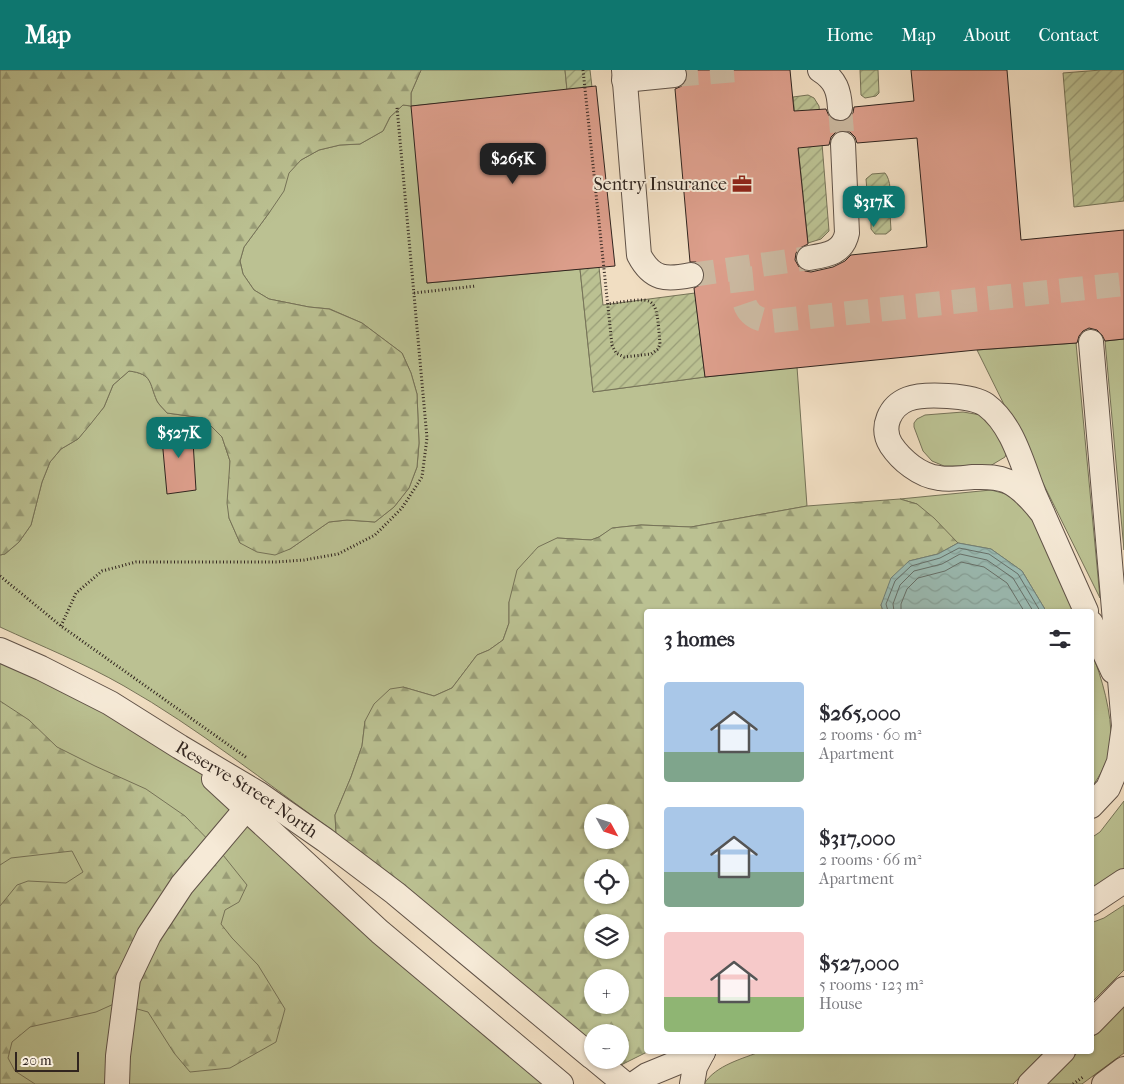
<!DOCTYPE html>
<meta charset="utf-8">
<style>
:root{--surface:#fff;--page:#f7f7f7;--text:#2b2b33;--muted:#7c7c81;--accent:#0f766e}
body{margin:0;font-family:"IM FELL French Canon",serif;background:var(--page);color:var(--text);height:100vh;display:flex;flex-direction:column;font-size:19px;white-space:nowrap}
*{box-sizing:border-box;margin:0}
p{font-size:16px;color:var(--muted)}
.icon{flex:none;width:28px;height:28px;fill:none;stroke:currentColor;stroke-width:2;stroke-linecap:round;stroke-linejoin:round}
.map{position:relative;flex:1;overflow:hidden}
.side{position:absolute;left:644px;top:539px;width:450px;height:445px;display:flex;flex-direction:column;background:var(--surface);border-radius:5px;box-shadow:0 1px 4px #0004}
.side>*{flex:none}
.needle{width:32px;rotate:130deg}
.controls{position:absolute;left:584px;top:734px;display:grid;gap:10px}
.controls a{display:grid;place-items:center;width:45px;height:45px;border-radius:50%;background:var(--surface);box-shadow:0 1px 4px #0004;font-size:25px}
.scale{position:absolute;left:15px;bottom:12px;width:64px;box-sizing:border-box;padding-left:5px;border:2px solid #31251f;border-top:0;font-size:14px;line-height:18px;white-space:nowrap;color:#31251f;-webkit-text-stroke:4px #f6ead7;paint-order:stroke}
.price{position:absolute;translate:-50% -42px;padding:0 11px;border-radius:10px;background:var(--accent);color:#fff;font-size:16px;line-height:32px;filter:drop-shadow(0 1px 2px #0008)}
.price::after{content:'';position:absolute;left:50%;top:30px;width:15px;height:11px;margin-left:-8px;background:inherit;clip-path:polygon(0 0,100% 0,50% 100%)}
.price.selected{background:#222;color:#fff}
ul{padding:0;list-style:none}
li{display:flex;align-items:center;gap:15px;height:125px;padding:0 20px}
li span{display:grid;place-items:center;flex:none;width:140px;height:100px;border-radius:5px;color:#555}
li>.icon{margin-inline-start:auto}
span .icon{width:60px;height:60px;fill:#fffc;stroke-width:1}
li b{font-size:21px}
h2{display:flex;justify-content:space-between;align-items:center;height:60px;padding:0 20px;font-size:21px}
header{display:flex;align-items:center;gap:30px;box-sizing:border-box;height:70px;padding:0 25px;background:var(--accent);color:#fff}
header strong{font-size:24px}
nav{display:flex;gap:28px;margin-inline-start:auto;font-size:18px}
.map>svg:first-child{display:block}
.grass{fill:#bbc192;stroke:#767358}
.forest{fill:url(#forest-firs);stroke:#767358;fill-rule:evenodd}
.garden{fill:url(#garden-furrows);stroke:#767358}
.water{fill:url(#water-waves);stroke:#718078}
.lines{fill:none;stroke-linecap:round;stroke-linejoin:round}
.shore{stroke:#66706a;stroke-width:1}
.building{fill:#dc9e8b;stroke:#31251f;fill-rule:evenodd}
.minor-tunnel{stroke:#cbb9a1;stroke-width:24;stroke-dasharray:24 12;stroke-linecap:butt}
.minor-casing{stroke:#615348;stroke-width:26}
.path{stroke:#31251f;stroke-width:3;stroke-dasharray:1 2.5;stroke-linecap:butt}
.minor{stroke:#f6ead7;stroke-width:24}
.labels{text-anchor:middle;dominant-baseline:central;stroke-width:4;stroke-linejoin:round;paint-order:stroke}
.poi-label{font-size:18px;fill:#31251f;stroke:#f6ead7;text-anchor:end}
.street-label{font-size:18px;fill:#31251f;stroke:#f6ead7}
</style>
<header>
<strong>Map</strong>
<nav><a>Home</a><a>Map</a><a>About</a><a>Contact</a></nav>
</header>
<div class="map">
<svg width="1124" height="1014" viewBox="0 0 1124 1014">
<defs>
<pattern id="forest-firs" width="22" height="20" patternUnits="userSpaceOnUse" patternTransform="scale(1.25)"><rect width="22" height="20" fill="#bbc192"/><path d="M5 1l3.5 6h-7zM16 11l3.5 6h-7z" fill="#999d77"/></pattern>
<pattern id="garden-furrows" width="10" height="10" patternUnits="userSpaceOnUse" patternTransform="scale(1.25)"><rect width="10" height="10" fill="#bbc192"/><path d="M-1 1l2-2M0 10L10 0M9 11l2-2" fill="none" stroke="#999d77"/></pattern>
<pattern id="water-waves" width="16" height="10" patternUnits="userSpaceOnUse" patternTransform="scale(1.25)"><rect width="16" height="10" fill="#9bbcb4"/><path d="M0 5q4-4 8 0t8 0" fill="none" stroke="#86a19a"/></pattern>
</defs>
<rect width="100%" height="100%" fill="#f1dec2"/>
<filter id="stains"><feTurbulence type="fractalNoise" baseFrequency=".004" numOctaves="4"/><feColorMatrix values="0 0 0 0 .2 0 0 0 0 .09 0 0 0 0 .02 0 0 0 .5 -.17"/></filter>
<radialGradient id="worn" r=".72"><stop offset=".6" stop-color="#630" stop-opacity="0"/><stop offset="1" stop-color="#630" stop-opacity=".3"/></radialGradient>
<!-- grass -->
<path class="grass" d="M421,0h144l2,20 -155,16 15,177 153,-14 13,123 112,-15 92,-10 10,139 -116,21 -50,-2 -28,3 -14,9 -8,3 -34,-2 -48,64v21l-6,17 -14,10 -12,5 -25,33 -18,8 -31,-9 -38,34 -3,25 -11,31 -16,38 1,18c-70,-50 -138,-105 -212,-147 -40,-23 -83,-40 -124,-59v-72l5,-1 14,-12 12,-17 11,-43 8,-20 11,-13 17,-10 26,-32 9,-22 16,-14c24,3 20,12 28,30 2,4 7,8 10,12l36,5 19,19 8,24 -1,57 11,25 50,6 39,-27 18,-2 28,2 19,-15 15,-19 8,-21 2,-24 -2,-49 -6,-21 -9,-20 -40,-30 -32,-14 -21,-2 -40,-8 -15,-9 -11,-16 -3,-13 4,-14 25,-34 19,-41 13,-12 18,-10 21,-5 20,-1 23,-13 7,-14 13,-12 8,1v-13z
M1124,269v211l-19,-209z
M1076,273l24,255 -123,-248z
M963,342l18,3 6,6 21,28 -3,8 -15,9h-46l-12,-5 -9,-10 -9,-24v-4l3,-4 8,-4z
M991,420l15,4 16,12 13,15 39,90h-28l-24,-40 -31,-22 -33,-6 -41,-39 -17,-5z
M0,580l180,97 381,337h-561z
M1091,581c11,26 21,63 20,91 0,15 -11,34 -20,46z
M1124,731v68l-33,23v-54l9,-6z
M1124,835v65l-33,33v-80l13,-5z
M1124,936v47l-42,31h-35l32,-33h12v-12z
M762,981h283l-32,33h-309c12,-19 38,-25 58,-33z"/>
<!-- forest -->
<path class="forest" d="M0,0h421l-10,23v13l-8,-1 -13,12 -7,14 -23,13 -20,1 -21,5 -18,10 -12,13 -5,18 -15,22 -25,34 -4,14 3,13 11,16 15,9 40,8 20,2 33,14 40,30 9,20 6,21 2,49 -2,24 -8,21 -15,19 -19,15 -28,-2 -18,2 -39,27 -15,6 -18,-3 -17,-9 -11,-25 -2,-15 3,-42 -8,-24 -19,-19 -36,-5c-3,-4 -8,-8 -10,-12 -8,-18 -4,-27 -28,-30l-16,14 -9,22 -15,19 -11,13 -17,10 -11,13 -8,20 -11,43 -12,17 -14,12 -5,1z
M900,429l17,5 17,14 24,25 -20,11 -29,7 -28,44 2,6h-237v286l-1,9 1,10v135h3l-28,14 -7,-5h6v-28h-28v10l-256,-209 -1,-18 16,-38 11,-31 3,-25 9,-17 16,-15 13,-2 31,9 18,-8 25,-33 12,-5 14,-10 6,-17v-21l8,-32 21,-23 19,-9 34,2 8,-3 13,-9 29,-3 50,2 116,-21zM592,742h28v28h-28zM592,798h28v27h-28zM592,852h28v28h-28zM592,908h28v27h-28z
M0,631l29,19 28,27 38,19 51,23 39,27 38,39 24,30 -8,17 -14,8 -4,14 11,14 26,27 27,44 -9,33 -46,26 -40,4 -16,-19 -26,-41 -32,-9 -20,9 -66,15 -18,15 -4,16 7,13 20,13h-35v-178l17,-21 11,-4 38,2 17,-11 -11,-21 -61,7 -11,7z"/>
<!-- garden -->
<path class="garden" d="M565,0h25l2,17 -25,3z
M860,0h18l1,23 -3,3 -11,2 -4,-3z
M1101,0h23v131l-50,6 -11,-134z
M808,25l6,3 5,8 10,125 -8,8 -13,4 -15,-146z
M885,103c6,7 6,22 4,30l-5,3 -10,1 -6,-5 -2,-23 6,-5z
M886,141l4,3 1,16 -5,4h-11l-4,-5v-14l4,-3z
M599,197l4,38 92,-12 10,84 -112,15 -13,-123z"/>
<!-- water -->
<path class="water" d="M958,473l33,6 31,22 24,40h-163l-2,-6 10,-27 18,-17 29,-7z"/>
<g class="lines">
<!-- shore -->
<path class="shore" d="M888,541l-2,-7 9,-23 16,-15 29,-8 19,-10 30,6 29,20 22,37
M894,541l-1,-7 7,-19 14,-14 28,-7 18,-10 27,6 26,18 20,33
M901,541v-7l6,-15 11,-11 27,-7 16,-9 23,5 23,16 17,28"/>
</g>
<!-- building -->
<path class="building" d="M686,0h104l4,41 32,-2 3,7 6,5 6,1 7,-3 5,-6 1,-6 60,-6 -3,-31h96l14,170 103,-10v109l-19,2 -3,-6 -5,-5 -8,-2 -6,3 -4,5 -2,7 -101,7 -271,27 -11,-89 6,-3 4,-5 1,-7 -4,-7 -5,-4h-6l-15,-173 7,-3 4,-5 2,-7zM842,60l8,2 5,5 2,6 60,-5 10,109 -76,8 -6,6 -12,6 -22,5 -6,-1 -6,-4 -4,-7 1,-7 4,-5 8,-4 -10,-96 31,-3 2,-8 5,-5z
M596,16l19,180 -188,17 -16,-177z
M192,355l4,65 -29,4 -6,-66z"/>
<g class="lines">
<!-- minor-tunnel -->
<path class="minor-tunnel" d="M674,5l65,-5
M840,38l3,36
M740,198c4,26 -2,51 32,53l352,-37
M691,205l118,-17"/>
<defs>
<g id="minor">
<path d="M624,0l15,185c13,25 27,25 52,20"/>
<path d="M820,0c16,10 19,21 20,38"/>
<path d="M624,10l50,-5"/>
<path d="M809,188c18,-3 34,-5 38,-25l-4,-89"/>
<path d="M1091,272l33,384 -5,36 -11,26 -17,18"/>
<path d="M1043,444c-10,-13 -21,-26 -36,-33 -11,-5 -22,-4 -34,-4 -11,1 -23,3 -34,1 -19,-2 -38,-18 -48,-33 -11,-18 -1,-39 17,-46 16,-6 64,-4 78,6 27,20 36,59 48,89 17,39 35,78 52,117"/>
<path d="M1091,553l22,48"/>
<path id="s1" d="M0,580l41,18 69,35 70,44 79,47 66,46 70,53 197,164"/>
<path d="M214,709l166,153 181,152"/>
<path d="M1091,833l33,-22"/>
<path d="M1091,953l33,-34"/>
<path d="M596,990l29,24"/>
<path d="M117,1014l1,-28 10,-77 21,-44 33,-50 75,-89"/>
<path d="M634,1014l13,-9 56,-23"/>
<path d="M692,1014l3,-17 8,-15"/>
<path d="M1030,1014l33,-33"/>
<path d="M1104,1014l20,-15"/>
</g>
</defs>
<!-- minor casing -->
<use href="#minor" class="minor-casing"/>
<!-- path -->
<path class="path" d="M583,0l29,275 4,8 8,4 27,-3 7,-5 2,-5c-4,-51 -3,-47 -53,-40
M414,223l62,-7
M0,506l61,50 186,132
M61,556l15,-33 26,-22 34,-9h141l27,-2 34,-6 37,-19 27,-27 20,-31 5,-39 -30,-331
M1073,1014l10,-7"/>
<!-- minor -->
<use href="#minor" class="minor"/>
</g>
<!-- icons -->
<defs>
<symbol id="office-bare" viewBox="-9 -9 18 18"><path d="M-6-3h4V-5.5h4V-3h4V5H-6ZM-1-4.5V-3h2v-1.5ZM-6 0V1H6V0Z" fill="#8f2418" stroke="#f6ead7" stroke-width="2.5" paint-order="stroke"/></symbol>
</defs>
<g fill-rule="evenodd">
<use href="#office-bare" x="728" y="100" width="28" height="28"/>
</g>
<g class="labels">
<!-- poi labels -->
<g class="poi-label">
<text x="727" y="114">Sentry Insurance</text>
</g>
<!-- street labels -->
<g class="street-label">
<text stroke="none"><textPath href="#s1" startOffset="284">Reserve Street North</textPath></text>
</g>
</g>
<rect width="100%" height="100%" filter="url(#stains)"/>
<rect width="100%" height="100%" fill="url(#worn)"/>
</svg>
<div class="controls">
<a><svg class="needle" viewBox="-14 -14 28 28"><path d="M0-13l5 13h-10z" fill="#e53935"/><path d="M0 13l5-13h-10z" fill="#7c7c81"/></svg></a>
<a><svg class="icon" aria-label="locate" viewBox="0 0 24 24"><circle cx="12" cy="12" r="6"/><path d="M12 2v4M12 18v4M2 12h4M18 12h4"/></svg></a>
<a><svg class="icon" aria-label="layers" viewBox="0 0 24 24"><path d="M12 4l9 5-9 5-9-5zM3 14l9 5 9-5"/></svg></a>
<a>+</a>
<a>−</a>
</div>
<div class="scale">20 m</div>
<b class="price selected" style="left:513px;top:115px">$265K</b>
<b class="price" style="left:874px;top:158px">$317K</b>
<b class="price" style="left:179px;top:389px">$527K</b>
<section class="side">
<h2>3 homes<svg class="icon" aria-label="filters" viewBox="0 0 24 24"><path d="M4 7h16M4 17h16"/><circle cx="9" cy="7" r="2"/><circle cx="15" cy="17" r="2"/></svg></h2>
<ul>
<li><span style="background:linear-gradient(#a9c7e8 70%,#7fa58c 0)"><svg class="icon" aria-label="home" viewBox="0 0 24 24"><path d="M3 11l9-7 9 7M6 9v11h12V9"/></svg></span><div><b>$265,000</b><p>2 rooms · 60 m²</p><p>Apartment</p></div></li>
<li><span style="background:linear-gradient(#a9c7e8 65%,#7fa58c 0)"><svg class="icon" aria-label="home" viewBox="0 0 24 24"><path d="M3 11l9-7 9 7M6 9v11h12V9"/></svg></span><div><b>$317,000</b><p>2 rooms · 66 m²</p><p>Apartment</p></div></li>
<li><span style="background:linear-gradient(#f6c9c9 65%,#8fb573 0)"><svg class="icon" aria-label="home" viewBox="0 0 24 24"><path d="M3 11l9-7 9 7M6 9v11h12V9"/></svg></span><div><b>$527,000</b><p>5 rooms · 123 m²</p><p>House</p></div></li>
</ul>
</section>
</div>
